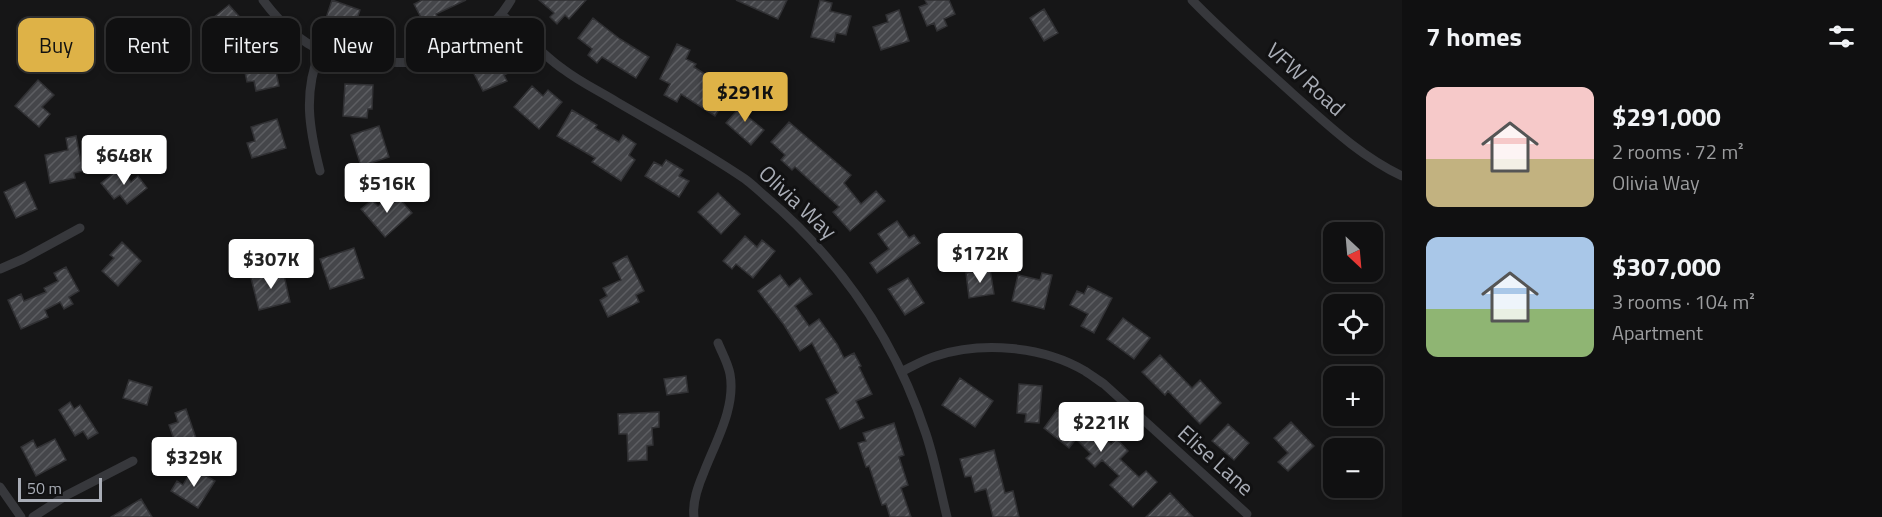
<!DOCTYPE html>
<meta charset="utf-8">
<style>
:root{--surface:#101011;--page:#19191a;--text:#f1f3f6;--muted:#9c9d9f;--line:#303031;--accent:#deb247}
body{margin:0;font-family:"Titillium Web",sans-serif;background:var(--page);color:var(--text);height:100vh;display:flex;flex-direction:column;font-size:22px;white-space:nowrap}
*{box-sizing:border-box;margin:0}
p{font-size:20px;color:var(--muted)}
.icon{flex:none;width:33px;height:33px;fill:none;stroke:currentColor;stroke-width:2;stroke-linecap:round;stroke-linejoin:round}
.map{position:relative;flex:1;overflow:hidden}
.details{display:flex;flex-direction:column;background:var(--surface);width:480px}
.details>*{flex:none}
.hud{position:absolute;left:18px;top:18px;width:570px;height:54px;display:flex;gap:12px}
.needle{width:39px;rotate:154deg}
.buttons{position:absolute;left:1323px;top:222px;display:grid;gap:12px}
.buttons a{display:grid;place-items:center;width:60px;height:60px;border-radius:12px;background:var(--surface);box-shadow:0 3px 9px #0003,0 0 0 2px var(--line);font-size:30px}
.scale{position:absolute;left:18px;bottom:15px;width:84px;box-sizing:border-box;padding-left:6px;border:3px solid #a9adb6;border-top:0;font-size:16px;line-height:21px;white-space:nowrap;color:#a9adb6;-webkit-text-stroke:4px #111112;paint-order:stroke}
.price{position:absolute;translate:-50% -51px;padding:0 14px;border-radius:6px;background:#fff;color:#222;font-size:20px;line-height:39px;filter:drop-shadow(0 2px 3px #0008)}
.price::after{content:'';position:absolute;left:50%;top:36px;width:18px;height:14px;margin-left:-9px;background:inherit;clip-path:polygon(0 0,100% 0,50% 100%)}
.price.selected{background:var(--accent);color:#111}
ul{padding:0;list-style:none}
li{display:flex;align-items:center;gap:18px;height:150px;padding:0 24px}
li span{display:grid;place-items:center;flex:none;width:168px;height:120px;border-radius:12px;color:#555}
li>.icon{margin-inline-start:auto}
span .icon{width:72px;height:72px;fill:#fffc;stroke-width:1}
li b{font-size:26px}
h2{display:flex;justify-content:space-between;align-items:center;height:72px;padding:0 24px;font-size:26px}
.chip{padding:0 21px;border-radius:12px;background:var(--surface);box-shadow:0 3px 9px #0003,0 0 0 2px var(--line);font-size:21px;line-height:54px}
.chip.selected{background:var(--accent);color:#111}
main{display:flex;flex:1;min-height:0}
.map>svg:first-child{display:block}
.building{fill:url(#building-hatch);stroke:#303033;stroke-width:1.5}
.lines{fill:none;stroke-linecap:round;stroke-linejoin:round}
.minor{stroke:#37383c;stroke-width:9}
.labels{text-anchor:middle;dominant-baseline:central;stroke-width:6;stroke-linejoin:round;paint-order:stroke}
.street-label{font-size:22px;fill:#a9adb6;stroke:#111112}
</style>
<main>
<div class="map">
<svg width="1402" height="517" viewBox="0 0 1402 517">
<defs>
<pattern id="building-hatch" width="6" height="6" patternUnits="userSpaceOnUse" patternTransform="scale(1.5)"><rect width="6" height="6" fill="#45464a"/><path d="M-1 1l2-2M0 6l6-6M5 7l2-2" fill="none" stroke="#5d5e62"/></pattern>
</defs>
<rect width="100%" height="100%" fill="#161617"/>
<!-- building -->
<path class="building" d="M332,0l28,10 -8,24 -28,-10z
M422,0h44l-30,14 6,13 -13,6 -15,-29z
M539,0h47l-17,19 -4,-4 -8,9 -7,-7 4,-4z
M736,0h51l-9,19z
M820,0l12,3 -2,8 21,5 -5,19 -10,-2 -2,9 -23,-5z
M925,0h24l6,14 -11,5 3,7 -10,5 -3,-8 -7,3 -8,-19 8,-3z
M229,5l24,27 -20,17 -24,-28z
M1044,9l14,24 -14,8 -14,-23z
M899,10l10,31 -28,9 -8,-23 15,-5 -2,-7z
M593,18l27,21 29,18 -13,21 -34,-21 -5,6 -9,-8 4,-6 -14,-11z
M44,41l22,2 -3,29 -22,-2z
M677,44l13,6 -4,9 10,5 -2,3 37,24 -16,25 -34,-22 -4,8 -13,-7 6,-11 -10,-5z
M498,50l12,22 -6,3 3,6 -24,10 -11,-21 3,-2 -2,-4z
M273,57l6,29 -23,5 -2,-10 -7,1 -4,-19z
M38,80l16,15 -12,12 8,7 -11,13 -24,-21z
M345,84l28,1 -1,24h-4l-1,9 -24,-2z
M532,86l11,10 5,-6 14,12 -23,27 -25,-22z
M748,98l8,8 -9,10 17,14 -13,15 -25,-22z
M572,110l25,15 -2,3 24,14 4,-7 13,9 -7,11 6,5 -14,21 -29,-19 3,-4 -38,-22z
M277,119l9,29 -34,10 -5,-15 8,-2 -4,-14z
M789,122l62,53 -7,8 17,21 15,-13 9,10 -35,30 -17,-19 6,-5 -44,-40 -3,3 -11,-10 4,-5 -14,-13z
M379,126l10,31 -28,9 -10,-31z
M76,136l7,35 -9,2 1,5 -25,5 -5,-28 23,-5 -2,-12z
M666,160l17,10 -4,6 10,5 -10,16 -34,-21 9,-14 8,4z
M120,168l11,14 7,-6 9,12 -20,16 -7,-9 -6,4 -13,-16z
M25,182l12,27 -21,9 -12,-26z
M718,193l22,21 -19,20 -23,-22z
M390,195l5,7 4,-4 13,15 -27,24 -24,-28 11,-9 6,6z
M897,221l12,17 5,-3 6,8 -43,30 -7,-10 19,-14 -11,-15z
M745,236l12,11 5,-7 13,11 -22,27 -17,-14 -4,5 -9,-8z
M122,242l19,19 -23,25 -16,-15 12,-13 -4,-3z
M354,248l10,30 -34,11 -10,-30z
M627,256l17,35 -8,4 3,7 -31,15 -8,-17 7,-4 -4,-8 18,-8 -8,-17z
M66,267l13,24 -10,6 4,7 -9,5 -4,-7 -15,8 3,7 -27,12 -13,-29 13,-6 3,7 22,-9 -2,-4 14,-7 -4,-8z
M990,269l4,25 -25,4 -3,-25z
M283,271l7,31 -31,8 -8,-32z
M1042,273l10,2 -8,34 -32,-8 6,-26 22,5z
M780,275l9,12 11,-9 12,16 -17,12 14,20 10,-7 18,25 7,14 10,-5 7,13 -2,1 13,27 -16,7 8,17 -24,11 -14,-30 12,-6 -26,-50 -12,8 -16,-26 -26,-34z
M908,278l16,25 -19,12 -17,-26z
M1088,286l24,12 -18,35 -13,-7 7,-12 -18,-9 7,-14 7,3z
M1123,318l27,20 -16,21 -27,-20z
M1160,355l32,33 8,-8 21,23 -21,21 -32,-33 -3,4 -23,-23z
M686,376l2,16 -21,3 -3,-16z
M960,378l33,23 -18,26 -33,-22z
M129,380l23,7 -5,18 -24,-7z
M1019,384l23,2 -3,37 -14,-1 1,-8 -9,-1z
M70,402l4,7 6,-4 18,28 -10,6 -5,-8 -8,5 -16,-26z
M1079,406l14,11 -5,5 23,22 6,-5 11,12 -8,8 19,18 7,-6 11,11 -24,25 -23,-22 9,-9 -17,-16 -7,7 -9,-9 5,-4 -15,-15 -7,9 -25,-20 13,-18 12,9z
M186,409l12,35 -20,7 -9,-26 9,-3 -3,-9z
M659,412v15l-7,1 1,17 -6,1v14l-19,1 -1,-27h-8l-1,-20z
M1291,422l23,24 -26,25 -10,-9 10,-9 -14,-15z
M894,423l10,32 -5,2 9,28 -7,3 10,29h-21l-4,-13 -4,1 -13,-39 -3,1 -8,-24 8,-2 -3,-8z
M1228,424l21,19 -15,17 -22,-19z
M55,439l11,21 -30,16 -15,-29 12,-7 4,8z
M994,450l11,43 8,-2 6,26h-26l-7,-28 -11,3 -4,-16 -6,1 -5,-18z
M193,468l22,13 -17,27 -27,-17 6,-10 6,4z
M1340,488h29l-23,11z
M1170,493l23,24h-47z
M141,499l11,18h-41z"/>
<g class="lines">
<!-- minor -->
<path class="minor" d="M263,0c15,20 36,41 59,51 18,9 39,10 58,11 14,0 28,2 42,-1 35,-6 71,-30 89,-61
M1192,0c32,33 67,63 101,94 34,30 67,62 109,82
M502,15c21,17 38,38 61,54 17,13 36,22 54,33 43,25 87,49 128,77 7,5 14,12 21,18 75,64 129,142 160,237 9,27 14,55 21,83
M320,51c-17,42 -11,77 0,120
M0,269l23,-10 57,-31
M903,371c10,-5 22,-12 33,-15 46,-15 107,-10 149,15 6,4 13,9 19,13l143,130
M0,487l21,30
M33,517l34,-22 66,-34
M694,517c-2,-15 4,-31 10,-45 12,-31 32,-65 26,-98 -2,-11 -8,-21 -12,-31"/>
</g>
<g class="labels">
<!-- street labels -->
<g class="street-label">
<text transform="translate(1306 79) rotate(42)">VFW Road</text>
<text transform="translate(798 202) rotate(43)">Olivia Way</text>
<text transform="translate(1216 460) rotate(42)">Elise Lane</text>
</g>
</g>
</svg>
<div class="buttons">
<a><svg class="needle" viewBox="-14 -14 28 28"><path d="M0-13l5 13h-10z" fill="#e53935"/><path d="M0 13l5-13h-10z" fill="#9c9d9f"/></svg></a>
<a><svg class="icon" aria-label="locate" viewBox="0 0 24 24"><circle cx="12" cy="12" r="6"/><path d="M12 2v4M12 18v4M2 12h4M18 12h4"/></svg></a>
<a>+</a>
<a>−</a>
</div>
<div class="scale">50 m</div>
<b class="price selected" style="left:745px;top:123px">$291K</b>
<b class="price" style="left:124px;top:186px">$648K</b>
<b class="price" style="left:387px;top:214px">$516K</b>
<b class="price" style="left:980px;top:284px">$172K</b>
<b class="price" style="left:271px;top:290px">$307K</b>
<b class="price" style="left:1101px;top:453px">$221K</b>
<b class="price" style="left:194px;top:488px">$329K</b>
<div class="hud">
<a class="chip selected">Buy</a>
<a class="chip">Rent</a>
<a class="chip">Filters</a>
<a class="chip">New</a>
<a class="chip">Apartment</a>
</div>
</div>
<section class="details">
<h2>7 homes<svg class="icon" aria-label="filters" viewBox="0 0 24 24"><path d="M4 7h16M4 17h16"/><circle cx="9" cy="7" r="2"/><circle cx="15" cy="17" r="2"/></svg></h2>
<ul>
<li><span style="background:linear-gradient(#f6c9c9 60%,#c2b280 0)"><svg class="icon" aria-label="home" viewBox="0 0 24 24"><path d="M3 11l9-7 9 7M6 9v11h12V9"/></svg></span><div><b>$291,000</b><p>2 rooms · 72 m²</p><p>Olivia Way</p></div></li>
<li><span style="background:linear-gradient(#a9c7e8 60%,#8fb573 0)"><svg class="icon" aria-label="home" viewBox="0 0 24 24"><path d="M3 11l9-7 9 7M6 9v11h12V9"/></svg></span><div><b>$307,000</b><p>3 rooms · 104 m²</p><p>Apartment</p></div></li>
</ul>
</section>
</main>
